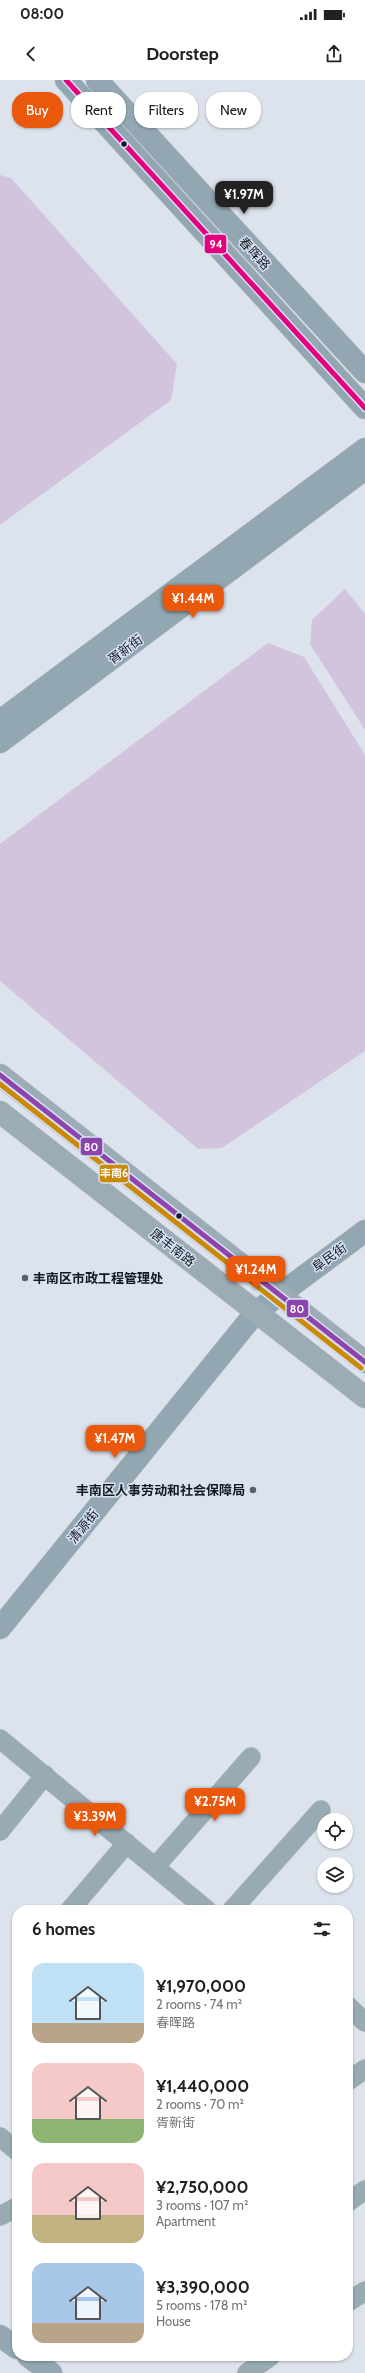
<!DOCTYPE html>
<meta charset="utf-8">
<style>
:root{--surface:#fff;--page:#f2f2f2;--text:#202124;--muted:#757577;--accent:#ea580c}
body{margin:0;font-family:Cabin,"Noto Sans SC",sans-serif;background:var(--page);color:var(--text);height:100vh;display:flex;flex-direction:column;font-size:15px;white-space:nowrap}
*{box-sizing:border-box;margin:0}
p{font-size:13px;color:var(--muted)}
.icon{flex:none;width:22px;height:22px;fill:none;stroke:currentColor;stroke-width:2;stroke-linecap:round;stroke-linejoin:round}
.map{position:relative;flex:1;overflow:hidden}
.details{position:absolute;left:12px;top:1825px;width:341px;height:456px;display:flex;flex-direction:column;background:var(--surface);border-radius:16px;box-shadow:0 1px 3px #0004}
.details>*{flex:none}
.guide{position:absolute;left:12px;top:12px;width:341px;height:36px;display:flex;gap:8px}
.buttons{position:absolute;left:317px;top:1733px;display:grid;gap:8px}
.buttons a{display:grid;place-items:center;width:36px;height:36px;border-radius:50%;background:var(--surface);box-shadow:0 1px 3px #0004;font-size:20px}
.price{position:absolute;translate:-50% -34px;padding:0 9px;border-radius:8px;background:var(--accent);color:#fff;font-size:13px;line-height:26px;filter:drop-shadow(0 1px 2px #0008)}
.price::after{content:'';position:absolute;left:50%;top:24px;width:12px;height:9px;margin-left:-6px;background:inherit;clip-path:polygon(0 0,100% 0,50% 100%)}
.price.current{background:#222;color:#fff}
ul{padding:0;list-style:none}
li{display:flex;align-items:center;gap:12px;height:100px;padding:0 20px}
li span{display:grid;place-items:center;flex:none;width:112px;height:80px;border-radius:12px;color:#555}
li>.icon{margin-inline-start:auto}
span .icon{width:48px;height:48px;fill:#fffc;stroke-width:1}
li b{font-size:17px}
h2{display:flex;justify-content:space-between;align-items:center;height:48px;padding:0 20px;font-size:17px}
.chip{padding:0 14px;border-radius:16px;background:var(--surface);box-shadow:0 1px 3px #0004;font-size:14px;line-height:36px}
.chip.current{background:var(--accent);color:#fff}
.status{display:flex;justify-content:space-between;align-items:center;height:28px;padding:0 20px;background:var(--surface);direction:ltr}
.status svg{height:11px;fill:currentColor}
header{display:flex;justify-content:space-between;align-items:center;height:52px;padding:0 20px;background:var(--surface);font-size:18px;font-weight:800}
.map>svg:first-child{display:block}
.green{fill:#d2c4dd}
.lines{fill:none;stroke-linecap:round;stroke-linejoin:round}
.street-casing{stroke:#bbbfc6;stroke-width:20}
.secondary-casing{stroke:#bbbfc6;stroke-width:23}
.primary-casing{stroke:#bbbfc6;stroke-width:23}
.street{stroke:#98aab2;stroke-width:19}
.secondary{stroke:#92a7b1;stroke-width:22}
.primary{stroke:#9cacb6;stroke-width:22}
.bus-1-casing{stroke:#d6e2f4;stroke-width:8}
.bus-2-casing{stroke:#d6e2f4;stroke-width:8}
.bus-3-casing{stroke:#d6e2f4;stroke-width:8}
.bus-1{stroke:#8e44ad;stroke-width:5}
.bus-2{stroke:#ca8a06;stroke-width:5}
.bus-3{stroke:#e5007d;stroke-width:5}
.bus-dot{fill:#15191f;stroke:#d6e2f4;stroke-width:1.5}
.poi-dot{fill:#5b6067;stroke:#d6e2f4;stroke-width:1.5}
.labels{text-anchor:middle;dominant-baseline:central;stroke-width:3;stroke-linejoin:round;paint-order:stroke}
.street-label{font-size:13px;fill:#15191f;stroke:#d6e2f4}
.poi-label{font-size:13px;font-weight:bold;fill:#15191f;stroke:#d6e2f4;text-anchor:start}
.line-badge{stroke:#d6e2f4;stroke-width:1.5}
.badge-label{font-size:11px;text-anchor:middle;font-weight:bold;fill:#fff}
</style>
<div class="status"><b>08:00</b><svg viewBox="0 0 49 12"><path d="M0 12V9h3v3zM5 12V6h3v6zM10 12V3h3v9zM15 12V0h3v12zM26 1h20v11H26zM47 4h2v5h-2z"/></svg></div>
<header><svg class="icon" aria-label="back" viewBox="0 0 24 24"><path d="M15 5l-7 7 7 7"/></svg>Doorstep<svg class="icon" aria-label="share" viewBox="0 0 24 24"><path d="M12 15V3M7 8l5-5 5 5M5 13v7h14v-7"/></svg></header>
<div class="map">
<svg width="365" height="2293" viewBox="0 0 365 2293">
<rect width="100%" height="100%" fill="#dde3ed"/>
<!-- green -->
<path class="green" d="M0,95l11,3 166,186 -6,36 -171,125z
M345,509l20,25v116l-55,-86 2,-24z
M268,563l36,14 61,98v296l-143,97 -24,1 -198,-168v-137z"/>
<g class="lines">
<defs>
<path id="street" d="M0,1659l207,171
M0,1751l45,-56
M156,1786l95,-109
M70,1830l57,-67
M232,1830l89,-100
M348,1926l17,16
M348,2001l17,-12
M0,2057l17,14
M348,2122l17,-12
M0,2136l17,-9
M348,2222l17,-11
M247,2293l24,-17"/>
<path id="secondary" d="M66,0l299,328
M97,0l268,292
M0,641l365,-272
M0,662l365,-273
M0,1548l256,-316 109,-81
M0,2256l17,12
M28,2276l23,17"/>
<path id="primary" d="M0,995l365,287
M0,1032l365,285"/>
</defs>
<!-- street casing -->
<use href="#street" class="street-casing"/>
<!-- secondary casing -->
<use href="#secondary" class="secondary-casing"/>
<!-- primary casing -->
<use href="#primary" class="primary-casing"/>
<!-- street -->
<use href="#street" class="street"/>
<!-- secondary -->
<use href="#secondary" class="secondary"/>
<!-- primary -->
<use href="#primary" class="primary"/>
<defs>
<path id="bus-1" d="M0,995l365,287"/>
<path id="bus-2" d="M0,1004l361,284"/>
<path id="bus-3" d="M66,0l299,328"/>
</defs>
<!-- bus-1 casing -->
<use href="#bus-1" class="bus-1-casing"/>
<!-- bus-2 casing -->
<use href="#bus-2" class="bus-2-casing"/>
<!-- bus-3 casing -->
<use href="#bus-3" class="bus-3-casing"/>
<!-- bus-1 -->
<use href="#bus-1" class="bus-1"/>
<!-- bus-2 -->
<use href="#bus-2" class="bus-2"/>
<!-- bus-3 -->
<use href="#bus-3" class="bus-3"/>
</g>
<!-- markers -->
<g class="bus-dot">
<circle cx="124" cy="64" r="3.5"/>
<circle cx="179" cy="1136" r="3.5"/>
</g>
<g class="poi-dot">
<circle cx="25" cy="1198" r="4"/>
<circle cx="253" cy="1410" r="4"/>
</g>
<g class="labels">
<!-- street labels -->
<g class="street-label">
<text transform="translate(255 173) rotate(47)">春晖路</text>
<text transform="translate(125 569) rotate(-37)">胥新街</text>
<text transform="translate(173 1167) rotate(38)">唐丰南路</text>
<text transform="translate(329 1177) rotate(-36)">阜民街</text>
<text transform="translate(83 1446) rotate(-51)">清源街</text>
</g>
<!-- poi labels -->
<g class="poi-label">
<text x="33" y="1198">丰南区市政工程管理处</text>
<text x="245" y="1410" text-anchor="end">丰南区人事劳动和社会保障局</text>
</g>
</g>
<g class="line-badge">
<rect x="204" y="154" width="23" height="20" rx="4" fill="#e5007d"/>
<rect x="80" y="1057" width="23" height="19" rx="4" fill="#8e44ad"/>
<rect x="99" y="1084" width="30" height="19" rx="4" fill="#ca8a06"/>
<rect x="286" y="1219" width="23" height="19" rx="4" fill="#8e44ad"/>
</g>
<g class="badge-label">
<text x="216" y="168">94</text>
<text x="91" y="1071">80</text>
<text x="114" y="1097">丰南6</text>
<text x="297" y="1233">80</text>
</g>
</svg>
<div class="buttons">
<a><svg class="icon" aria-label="locate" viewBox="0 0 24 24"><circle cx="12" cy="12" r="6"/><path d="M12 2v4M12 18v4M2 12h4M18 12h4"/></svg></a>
<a><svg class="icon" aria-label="layers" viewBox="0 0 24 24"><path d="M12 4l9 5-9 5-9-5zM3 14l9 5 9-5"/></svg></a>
</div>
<b class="price current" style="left:244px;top:135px">¥1.97M</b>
<b class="price" style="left:193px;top:539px">¥1.44M</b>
<b class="price" style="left:256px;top:1210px">¥1.24M</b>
<b class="price" style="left:115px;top:1379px">¥1.47M</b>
<b class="price" style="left:215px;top:1742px">¥2.75M</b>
<b class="price" style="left:95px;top:1757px">¥3.39M</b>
<div class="guide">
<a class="chip current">Buy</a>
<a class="chip">Rent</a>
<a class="chip">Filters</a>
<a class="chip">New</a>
</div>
<section class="details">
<h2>6 homes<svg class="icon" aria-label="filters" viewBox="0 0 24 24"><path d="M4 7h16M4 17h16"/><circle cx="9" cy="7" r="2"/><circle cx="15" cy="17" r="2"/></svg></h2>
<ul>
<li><span style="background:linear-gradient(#bfe0f5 75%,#b9a48a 0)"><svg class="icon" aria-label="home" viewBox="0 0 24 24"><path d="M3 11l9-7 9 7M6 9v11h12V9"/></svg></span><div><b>¥1,970,000</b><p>2 rooms · 74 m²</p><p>春晖路</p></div></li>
<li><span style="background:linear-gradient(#f6c9c9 70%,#8fb573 0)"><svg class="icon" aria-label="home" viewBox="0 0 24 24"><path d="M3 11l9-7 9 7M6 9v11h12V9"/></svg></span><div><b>¥1,440,000</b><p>2 rooms · 70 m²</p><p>胥新街</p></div></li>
<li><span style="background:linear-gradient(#f6c9c9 65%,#c2b280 0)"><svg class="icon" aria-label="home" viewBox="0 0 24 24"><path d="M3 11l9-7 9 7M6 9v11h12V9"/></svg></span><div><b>¥2,750,000</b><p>3 rooms · 107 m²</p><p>Apartment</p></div></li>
<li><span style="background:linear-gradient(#a9c7e8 75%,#b9a48a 0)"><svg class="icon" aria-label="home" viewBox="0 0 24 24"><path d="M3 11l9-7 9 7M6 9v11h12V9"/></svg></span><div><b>¥3,390,000</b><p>5 rooms · 178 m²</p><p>House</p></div></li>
</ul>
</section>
</div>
